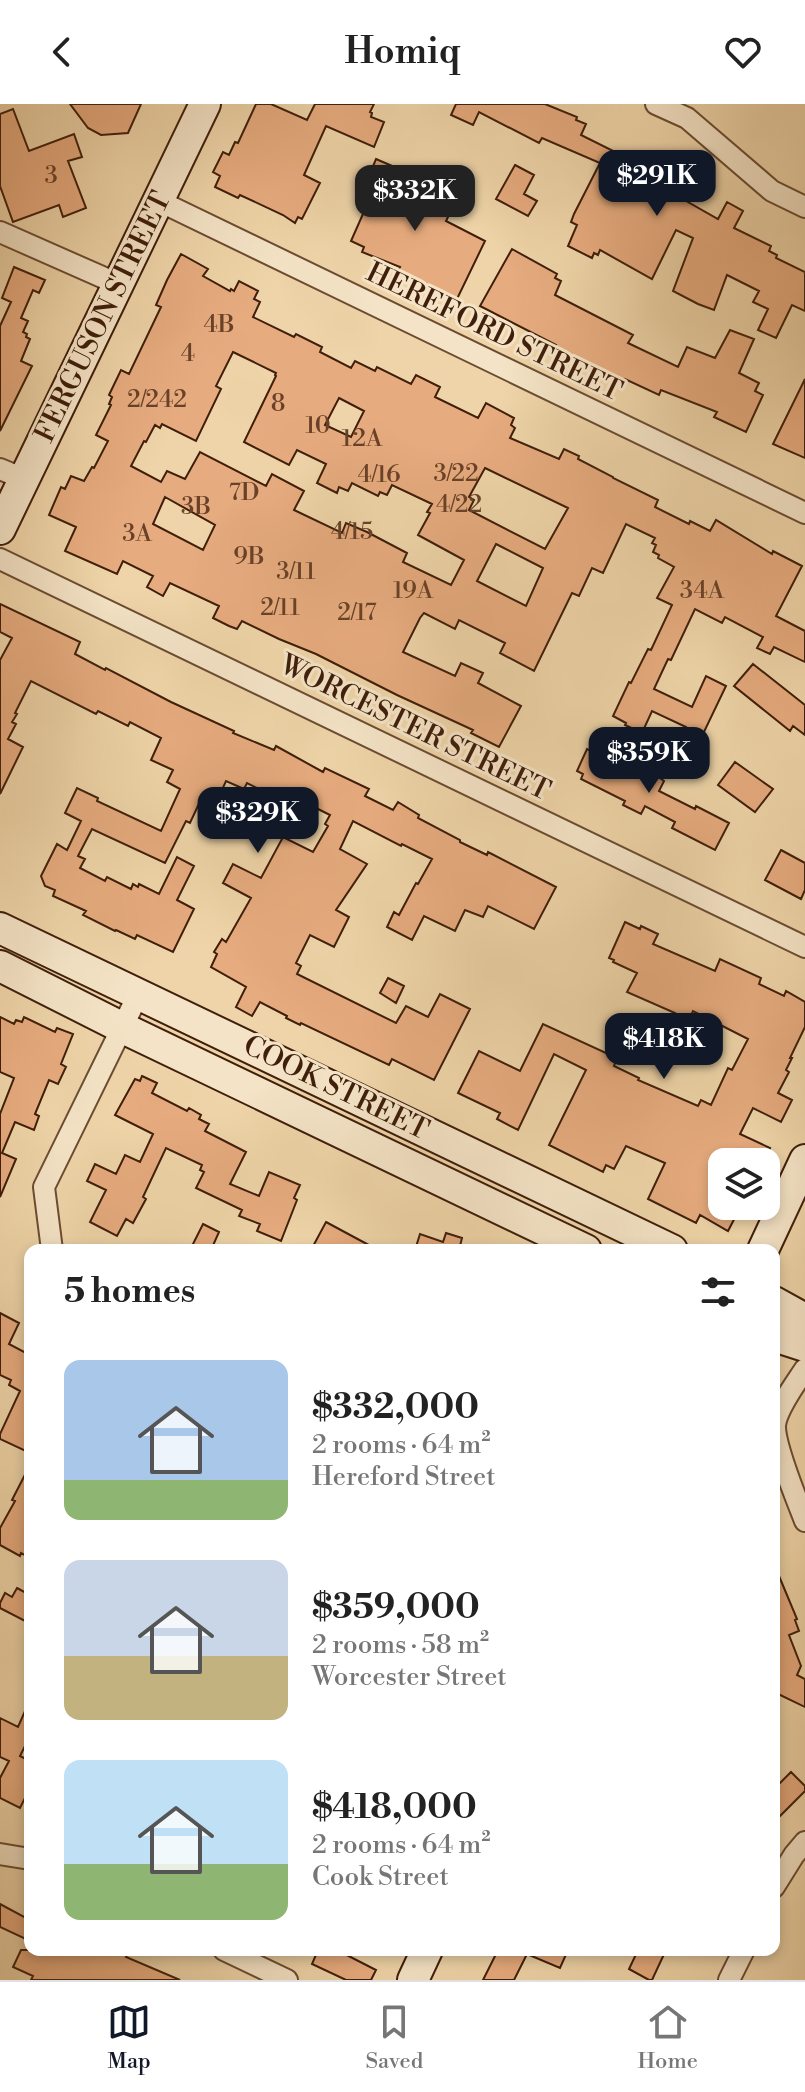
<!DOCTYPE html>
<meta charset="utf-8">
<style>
:root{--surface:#fff;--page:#f2f2f2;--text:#222;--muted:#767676;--line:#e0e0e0;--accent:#111827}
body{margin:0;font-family:"Libre Bodoni",serif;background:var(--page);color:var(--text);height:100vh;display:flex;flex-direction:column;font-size:30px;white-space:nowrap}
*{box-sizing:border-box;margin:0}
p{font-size:26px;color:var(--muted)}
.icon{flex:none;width:44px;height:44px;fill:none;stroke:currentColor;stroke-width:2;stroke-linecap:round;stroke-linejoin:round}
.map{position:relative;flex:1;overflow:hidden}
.details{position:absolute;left:24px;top:1140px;width:756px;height:712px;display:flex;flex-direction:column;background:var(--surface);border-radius:16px;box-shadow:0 4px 12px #0003}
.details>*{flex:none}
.controls{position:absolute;left:708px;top:1044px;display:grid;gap:16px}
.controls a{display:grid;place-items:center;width:72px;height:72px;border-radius:16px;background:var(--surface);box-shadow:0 4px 12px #0003;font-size:40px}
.price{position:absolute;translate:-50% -68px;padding:0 18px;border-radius:16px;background:var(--accent);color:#fff;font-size:26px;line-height:52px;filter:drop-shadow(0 2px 4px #0008)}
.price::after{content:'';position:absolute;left:50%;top:48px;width:24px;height:18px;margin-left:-12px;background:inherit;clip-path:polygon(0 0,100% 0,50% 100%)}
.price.active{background:#222;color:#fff}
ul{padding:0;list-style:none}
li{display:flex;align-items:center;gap:24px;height:200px;padding:0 40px}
li span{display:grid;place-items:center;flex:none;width:224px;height:160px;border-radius:16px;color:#555}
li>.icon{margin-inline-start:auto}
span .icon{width:96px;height:96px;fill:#fffc;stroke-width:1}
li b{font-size:34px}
h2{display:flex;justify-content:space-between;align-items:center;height:96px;padding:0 40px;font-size:34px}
header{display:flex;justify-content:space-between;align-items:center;height:104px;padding:0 40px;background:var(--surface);font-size:36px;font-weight:600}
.dock{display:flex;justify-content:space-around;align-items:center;height:112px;border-top:2px solid var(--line);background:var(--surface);font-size:22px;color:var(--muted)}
.dock a{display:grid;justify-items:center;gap:4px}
.dock .active{color:var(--accent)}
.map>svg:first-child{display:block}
.building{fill:#e6ab7e;stroke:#3f1e0b;stroke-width:2;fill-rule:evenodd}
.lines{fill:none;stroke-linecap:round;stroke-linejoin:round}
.street-casing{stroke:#6b4c32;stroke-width:24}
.secondary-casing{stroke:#3f1e0b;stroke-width:34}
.street{stroke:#f4e3c6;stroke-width:20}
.secondary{stroke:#f4e3c6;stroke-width:30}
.labels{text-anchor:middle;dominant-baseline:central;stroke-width:6;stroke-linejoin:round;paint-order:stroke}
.number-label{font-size:24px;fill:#694128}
.street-label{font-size:28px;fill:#3f1e0b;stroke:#f4e3c6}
</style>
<header><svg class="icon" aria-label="back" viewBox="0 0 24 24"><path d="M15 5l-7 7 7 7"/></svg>Homiq<svg class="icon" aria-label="heart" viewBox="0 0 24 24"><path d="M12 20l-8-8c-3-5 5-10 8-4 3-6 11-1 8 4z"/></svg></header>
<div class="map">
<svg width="805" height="1876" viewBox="0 0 805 1876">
<rect width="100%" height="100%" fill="#eed4a8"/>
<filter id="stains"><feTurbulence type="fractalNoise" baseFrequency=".0025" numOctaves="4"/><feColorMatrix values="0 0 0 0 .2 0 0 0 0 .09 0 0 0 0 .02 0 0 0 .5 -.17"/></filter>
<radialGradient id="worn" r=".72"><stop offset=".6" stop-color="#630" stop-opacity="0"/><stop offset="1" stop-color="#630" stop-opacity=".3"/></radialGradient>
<!-- building -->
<path class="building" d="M70,0h71l-13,29 -27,2 -13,-7z
M256,0h15l36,16 8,-16h59l-4,8 2,1 -1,4 13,5 -10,25 -48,-21 -22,49 16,8 -18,36 -4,-2 -3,6 -12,-8 -43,-20 -2,3 -23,-11 5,-11 -7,-4 10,-20 6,3 6,-13 3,1z
M456,0h89l32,13 -1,3 10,4 -5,11 64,32 4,-9 39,21 9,-10 11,10 -20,23 30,17 9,-17 16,9 -9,17 37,18 -2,5 8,4 -1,3 29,14v39l-13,-6 -16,33 -18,-8 10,-21 -15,-7 6,-11 -32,-16 -13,35 -16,-6 -25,-13 20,-53 -17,-8 -24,49 -52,-29 -2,5 -4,-2 -2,5 -24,-12 9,-21 -6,-3 3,-8 26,-51 -58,-25 -3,5 -60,-31 -6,13 -22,-10z
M13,5l16,42 45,-17 8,23 -14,4 18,47 -23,9 -4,-12 -46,17 -13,-36v-72z
M376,55l60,26 -9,18 22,12 -3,6 39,20 -28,58 -11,-5 -2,2 -47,-24 3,-5 -38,-15 2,-5 -13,-6 27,-61 -9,-4z
M515,61l19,10 -10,19 13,7 -9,15 -32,-17z
M512,145l45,25 -2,4 6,3 -6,14 78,40 -5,8 50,24 9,-20 28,11 15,-28 24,9 -15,34 20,10 -4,8 8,4 -17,37 -32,-15 3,-5 -56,-22 -2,5 -34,-16 -3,5 -69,-34 3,-5 -76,-39z
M181,150l27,15 -5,7 27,15 1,-2 3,2 5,-10 19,10 -4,8 6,3 -7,15 41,20 2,-3 26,13 -2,5 31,16 4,-7 20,10 2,-4 34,17 5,-9 24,12 -5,10 43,21 8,-15 28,15 -3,7 4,3 -5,10 49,21 5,-10 15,7 -1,3 35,18v1l45,22 -3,7 34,17 1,-3 20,10 6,-11 56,34 1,-3 29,15 -26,50 29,15v31l-31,-15 -4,7 -13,-6 6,-11 -38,-20 -3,6 -27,-14 -24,51 -3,-1 -14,30 38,18 14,-31 20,10 -34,71 -17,-8 11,-22 -34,-16 -10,22 -17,-8 1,-2 -13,-7 16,-34 2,1 17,-34 3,1 21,-45 -15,-7 17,-31 -16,-9 1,-3 -6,-3 3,-7 -4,-2 3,-5 -29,-14 -23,49 -11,-5 -13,28 -7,-3 -38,78 -34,-18 5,-10 -46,-23 -4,9 -31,-16 -4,5 -17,34 52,24 6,-13 22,10 -5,10 43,23 -22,41 -28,-14 2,-3 -76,-35 -81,-41 -37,-15 -37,-18 -5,8 -8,-3 -16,-8 6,-12 -49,-23 -7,13 -16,-9 6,-11 -30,-15 -6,13 -52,-23 11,-24 -27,-12 12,-28 4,2 6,-13 13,5 8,-14 2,1 14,-27 -12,-6 15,-30 -2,-1 3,-7 -3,-2 12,-25 8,4 32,-67 -5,-2 11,-25zM233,248l43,21 -1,2 1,1 -32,66 45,23 8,-15 29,14 -9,19 20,10 2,-6 9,4 4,-8 26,13 2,-4 7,3 5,-10 40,19 -5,8 3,1 -12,22 46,25 -13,25 -48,-23 4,-9 -40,-21 -21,-9 -4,10 -48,-23 10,-19 -32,-17 -6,12 -66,-34 -15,27 -18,-8 -6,11 -30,-16 13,-25 2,1 9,-17 5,3 2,-4 34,17 25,-52 -5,-3zM339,294l25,13 -13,26 -26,-12zM485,364l83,40 -23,41 -76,-39 5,-10 -5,-3zM165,393l50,28 -12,25 -50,-26zM496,440l47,24 -17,38 -49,-25z
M14,163l31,13 -6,13 -6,-3 -12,28 7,3 -5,11 4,2 -1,3 4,2 -9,22 11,5 -32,65v-105l11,-24 -9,-4z
M805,275v79l-32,-14z
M0,500l80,38 -5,12 30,16 1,-2 65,34 63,29 -1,2 41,17 2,-4 47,26 2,-4 44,21 -4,7 28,14 5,-8 21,13 -1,3 42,22v2l27,13 1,-3 68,35 -22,42 -46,-23 -5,11 -18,-7 -10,21 -31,-15 -12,24 -25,-13 7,-15 5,3 17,-32 2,1 14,-25 -30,-15 -1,2 -48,-25 -13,28 27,15 -31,46 13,7 -15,30 -24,-12 -14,28 5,3 -4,8 99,49 10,-17 22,11 12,-23 30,15 -36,71 -42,-21 -3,6 -88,-42 -1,2 -14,-7 1,-2 -27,-14 -8,14 -16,-9 10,-20 -35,-20 6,-13 -3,-2 8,-13 4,3 25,-44 -28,-15 10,-19 28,14 22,-41 30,15 15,-26 -3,-2 5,-9 -38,-19 -3,8 -42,-21 -3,6 -18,-8 -9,20 -14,-6 -13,28 -4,-2 -21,42 -73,-34 -14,27 7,3 -5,9 25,13 2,-4 24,12 2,-5 5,3 1,-3 20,10 18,-37 17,9 -17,34 17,9 -21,43 -36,-17 -2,4 -19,-9 -1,1 -32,-16 3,-4 -33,-15 2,-6 -10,-4 -4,-10 16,-32 10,6 14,-29 -16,-8 12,-25 21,10 -1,3 64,30 19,-42 -13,-7 6,-12 -22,-10 10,-22 -31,-16 -2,4 -30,-15 -2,3 -65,-33 -16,32 2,1 -5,8 4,2 -8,15 15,8 -23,47v-134l12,-22 -12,-6z
M753,560l52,41v30l-12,-9 -3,5 -56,-45z
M615,644l47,26 -2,4 4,3 -5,10 36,18 1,-3 33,17 -14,27 -43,-22 3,-6 -30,-16 -4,8 -18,-9 2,-4 -44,-22 2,-5 -6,-3 10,-22 23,10z
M735,658l38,27 -18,23 -37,-27z
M781,746l24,13v27l-4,9 -36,-19z
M625,818l15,7 1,-3 17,8 -5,10 62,27 5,-12 41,19 -2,6 25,12 2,-5 19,11v25l-15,31h2l-6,12 3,2 -11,21 14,7 -11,22 -28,-14 -13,26 30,14 -6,14h-42v44h19l-13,25 -28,-16 -4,8 -48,-24 17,-36 -39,-17 -12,23 -8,-4 -3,7 -54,-27 37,-75 -32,-16 -36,76 -21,-11 3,-6 -42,-20 21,-42 41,20 23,-47 74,34 -3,8 25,12 -1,2 60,26 3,-6 10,5 17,-37 4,2 16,-31 -55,-28 -12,26 -14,-6 8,-18 -48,-21 10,-19 -24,-11 1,-2 -5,-2z
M388,874l16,8 -8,17 -16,-10z
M0,913l14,7 2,-4 6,2 2,-5 31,15 2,-4 16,6 -12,30 5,3 -8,17 -9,-4 -14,34 4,2 -5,14 -19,-8 -13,31 14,6 -16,38v-83l14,-36 -14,-6z
M142,972l15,7 -5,10 35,18 2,-3 12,7 -2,4 10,5 -4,7 41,21 -16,32 29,12 10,-24 31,13 -6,13 3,2 -16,41 -24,-10 3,-7 -21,-8 3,-6 -46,-22 8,-16 -4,-2 2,-5 -36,-17 -23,49 3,2 -13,24 -7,-4 -9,17 -27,-14 16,-32 -19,-9 8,-17 21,10 9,-19 15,7 13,-28 -38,-19 20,-36 5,2z
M326,1118l52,28h-67z
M203,1120l16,8 -8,18h-21z
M446,1129l16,5 -3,12h-44l5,-16 23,8z
M0,1209l19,10 -10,21 21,11v98l-30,-14v-5l20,-43 -11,-6 2,-5 -11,-5z
M30,1361v93l-9,-5 -1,3 -20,-11v-17l15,-27 -3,-1z
M774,1460l23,55 -2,1 4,11 -10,4 12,31 -4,9 8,4v28l-31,-15z
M17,1484l13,7v17l-5,9 -25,-13v-5l5,-10 7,4z
M30,1596v36l-10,20 10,5v27l-10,20 -20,-10v-20l9,-17 -9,-4v-39l18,9z
M791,1668l14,14v5l-31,31v-33z
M0,1800l30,16v21l-30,-14z
M21,1846h97l9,5 -1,2 54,23h-149l2,-4 -20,-9z
M318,1846h19l39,20 -5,10h-25l-34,-16z
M498,1846h70l-8,18 -33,-14 -13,26h-31z
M638,1846h28l-14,30h-3l-20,-11z"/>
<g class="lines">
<defs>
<path id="street" d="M656,0l31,14 85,73 33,16
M159,97l646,312
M0,128l118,52
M0,365l24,10
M0,455l805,388
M52,1146l-8,-63 95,-194
M805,1265c-9,14 -28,39 -30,56 -1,20 22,75 30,96
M0,1750l30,5
M774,1783l20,-32 11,-13
M224,1846l63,30
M729,1876l15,-30"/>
<path id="secondary" d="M0,425l205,-425
M0,824l672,322
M0,862l123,62 463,222
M763,1146l42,-90
M774,1198l31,17
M774,1232l31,10
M413,1876l14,-30"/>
</defs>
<!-- street casing -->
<use href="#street" class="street-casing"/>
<!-- secondary casing -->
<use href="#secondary" class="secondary-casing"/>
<!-- street -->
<use href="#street" class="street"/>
<!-- secondary -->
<use href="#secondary" class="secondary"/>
</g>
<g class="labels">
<!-- number labels -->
<g class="number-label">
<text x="51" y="72">3</text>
<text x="219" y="221">4B</text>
<text x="188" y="250">4</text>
<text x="157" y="296">2/242</text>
<text x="278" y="300">8</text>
<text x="318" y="322">10</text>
<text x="362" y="335">12A</text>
<text x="456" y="370">3/22</text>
<text x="379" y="371">4/16</text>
<text x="244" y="389">7D</text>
<text x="459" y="401">4/22</text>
<text x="196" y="403">3B</text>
<text x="352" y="428">4/15</text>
<text x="137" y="430">3A</text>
<text x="249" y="453">9B</text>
<text x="296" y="468">3/11</text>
<text x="413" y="487">19A</text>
<text x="702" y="487">34A</text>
<text x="280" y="504">2/11</text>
<text x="357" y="509">2/17</text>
</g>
<!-- street labels -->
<g class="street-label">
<text transform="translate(103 213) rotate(-64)">FERGUSON STREET</text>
<text transform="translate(494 228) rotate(26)">HEREFORD STREET</text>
<text transform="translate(415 624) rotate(26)">WORCESTER STREET</text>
<text transform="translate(336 984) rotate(26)">COOK STREET</text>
</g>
</g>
<rect width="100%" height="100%" filter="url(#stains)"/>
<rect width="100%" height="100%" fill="url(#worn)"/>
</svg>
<div class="controls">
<a><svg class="icon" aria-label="layers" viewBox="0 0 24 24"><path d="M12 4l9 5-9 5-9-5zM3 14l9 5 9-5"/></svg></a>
</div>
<b class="price" style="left:657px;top:114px">$291K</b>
<b class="price active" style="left:415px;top:129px">$332K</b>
<b class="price" style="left:649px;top:691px">$359K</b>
<b class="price" style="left:258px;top:751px">$329K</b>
<b class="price" style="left:664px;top:977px">$418K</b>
<section class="details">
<h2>5 homes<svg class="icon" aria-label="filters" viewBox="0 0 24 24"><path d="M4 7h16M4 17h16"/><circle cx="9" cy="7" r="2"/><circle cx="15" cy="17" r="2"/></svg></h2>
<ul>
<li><span style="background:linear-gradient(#a9c7e8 75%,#8fb573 0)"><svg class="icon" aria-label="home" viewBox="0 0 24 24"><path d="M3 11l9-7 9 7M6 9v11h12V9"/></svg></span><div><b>$332,000</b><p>2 rooms · 64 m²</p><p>Hereford Street</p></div></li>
<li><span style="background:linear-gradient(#c9d6e8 60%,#c2b280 0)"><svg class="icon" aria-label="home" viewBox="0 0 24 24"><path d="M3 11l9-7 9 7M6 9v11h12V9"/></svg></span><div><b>$359,000</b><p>2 rooms · 58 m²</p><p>Worcester Street</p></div></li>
<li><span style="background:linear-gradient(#bfe0f5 65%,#8fb573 0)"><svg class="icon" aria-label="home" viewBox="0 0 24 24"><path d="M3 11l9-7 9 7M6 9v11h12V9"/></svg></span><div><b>$418,000</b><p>2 rooms · 64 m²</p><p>Cook Street</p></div></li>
</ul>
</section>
</div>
<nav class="dock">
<a class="active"><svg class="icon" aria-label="map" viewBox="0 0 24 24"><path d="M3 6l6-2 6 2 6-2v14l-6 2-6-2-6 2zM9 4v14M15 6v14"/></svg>Map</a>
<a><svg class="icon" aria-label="saved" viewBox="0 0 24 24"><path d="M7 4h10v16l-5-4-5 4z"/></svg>Saved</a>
<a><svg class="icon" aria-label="home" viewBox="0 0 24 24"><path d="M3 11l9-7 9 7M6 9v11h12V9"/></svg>Home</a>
</nav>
